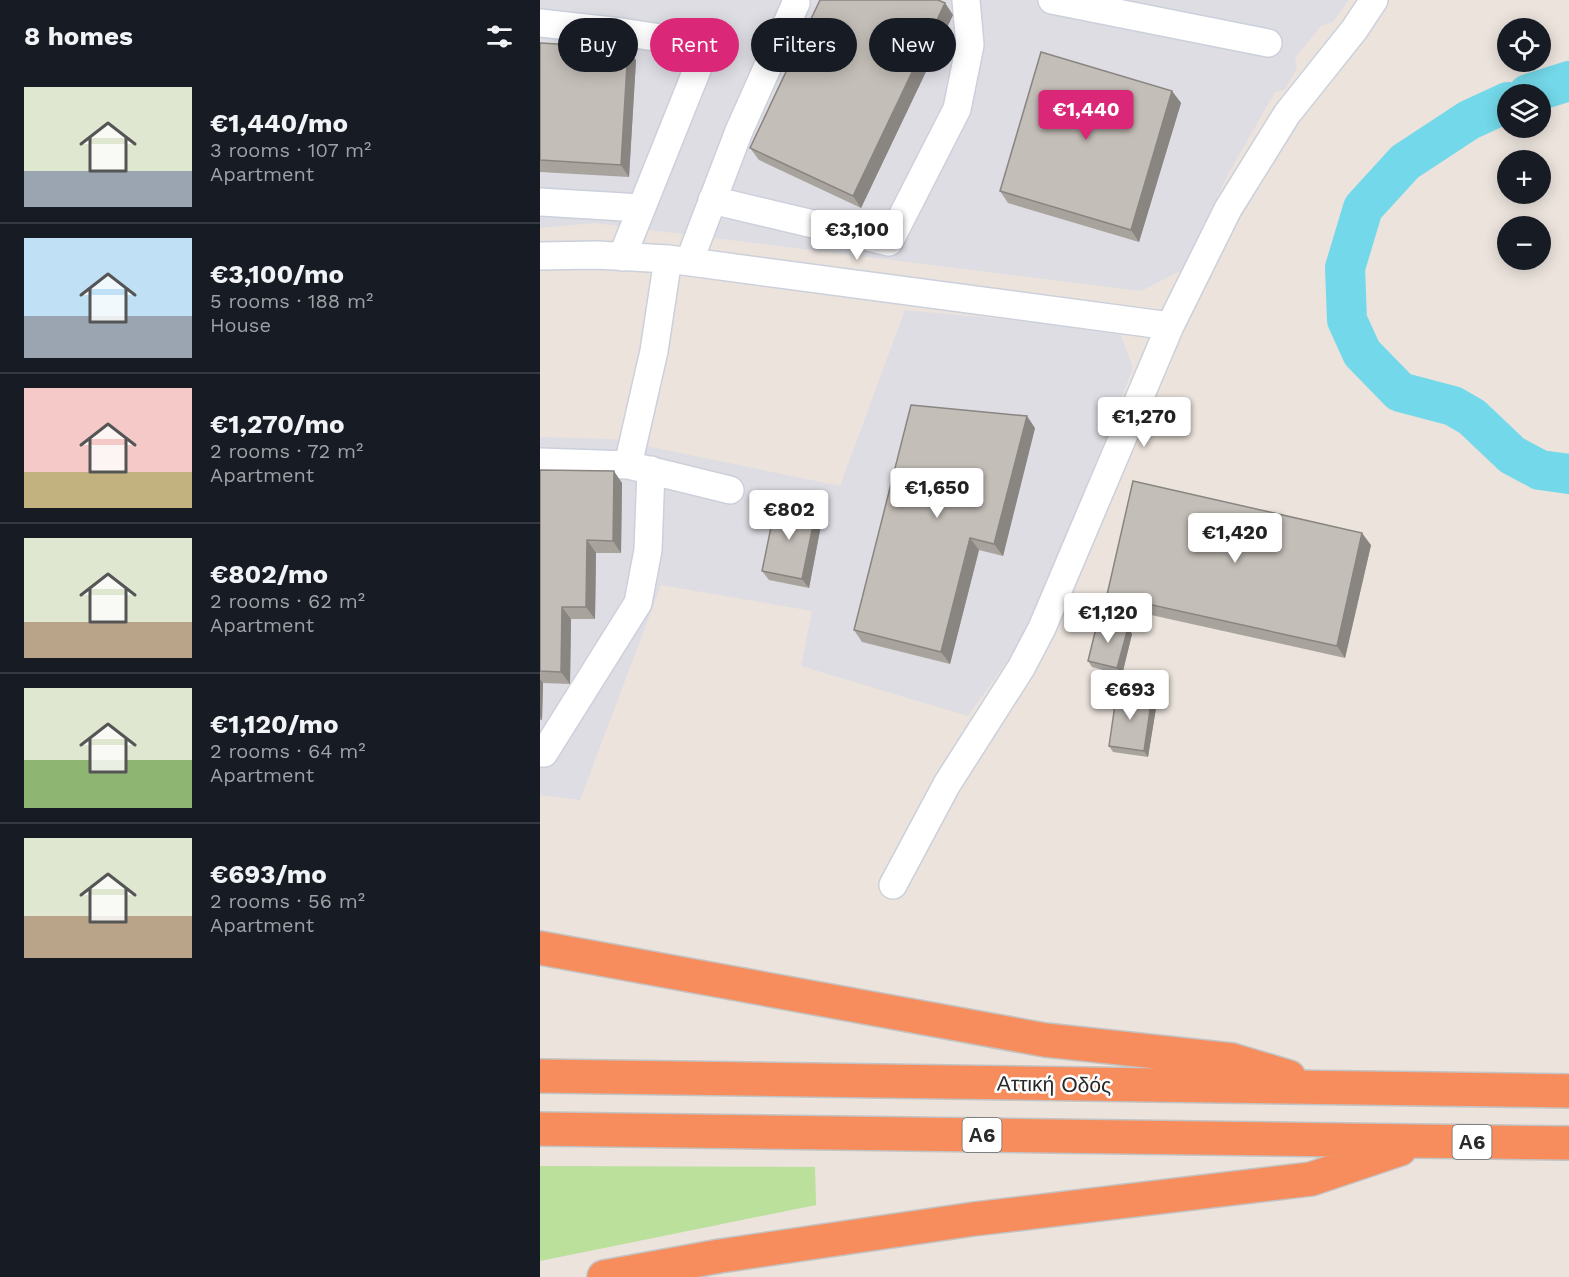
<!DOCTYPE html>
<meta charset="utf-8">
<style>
:root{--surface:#171b24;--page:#20242c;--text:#f1f3f6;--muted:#9ea1a6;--line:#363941;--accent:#db2777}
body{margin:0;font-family:"Work Sans",sans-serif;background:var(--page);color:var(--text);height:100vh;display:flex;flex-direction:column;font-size:22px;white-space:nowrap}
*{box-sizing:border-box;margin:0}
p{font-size:20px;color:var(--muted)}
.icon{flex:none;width:33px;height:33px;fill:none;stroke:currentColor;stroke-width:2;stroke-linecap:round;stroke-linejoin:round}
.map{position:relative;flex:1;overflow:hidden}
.sheet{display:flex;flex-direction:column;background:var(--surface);width:540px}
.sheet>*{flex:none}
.top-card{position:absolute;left:18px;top:18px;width:570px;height:54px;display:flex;gap:12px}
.controls{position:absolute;left:957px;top:18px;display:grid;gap:12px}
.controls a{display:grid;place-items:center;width:54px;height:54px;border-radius:50%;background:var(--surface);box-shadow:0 3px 15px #0003;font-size:30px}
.price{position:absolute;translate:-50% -51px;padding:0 14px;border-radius:6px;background:#fff;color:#222;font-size:20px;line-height:39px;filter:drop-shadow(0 2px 3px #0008)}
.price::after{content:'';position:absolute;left:50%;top:36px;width:18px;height:14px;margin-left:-9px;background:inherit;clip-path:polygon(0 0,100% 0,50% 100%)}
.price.on{background:var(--accent);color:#fff}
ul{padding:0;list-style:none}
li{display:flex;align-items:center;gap:18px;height:150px;padding:0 24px}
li+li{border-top:2px solid var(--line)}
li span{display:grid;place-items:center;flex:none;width:168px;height:120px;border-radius:0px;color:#555}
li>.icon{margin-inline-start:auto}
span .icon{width:72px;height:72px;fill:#fffc;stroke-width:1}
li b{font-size:26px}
h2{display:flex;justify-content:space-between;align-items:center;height:72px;padding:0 24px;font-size:26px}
.pill{padding:0 21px;border-radius:27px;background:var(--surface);box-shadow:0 3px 15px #0003;font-size:21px;line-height:54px}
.pill.on{background:var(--accent);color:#fff}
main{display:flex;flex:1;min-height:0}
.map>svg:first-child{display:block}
.industrial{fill:#dedde4}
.green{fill:#bae09b}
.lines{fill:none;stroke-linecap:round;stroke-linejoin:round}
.river{stroke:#73d8e9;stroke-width:40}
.minor-casing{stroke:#cbd0db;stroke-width:30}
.highway-casing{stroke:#c3c3c3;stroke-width:36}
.minor{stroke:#fff;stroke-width:27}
.highway{stroke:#f78c5c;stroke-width:33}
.wall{fill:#a9a39e}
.shaded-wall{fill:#898581}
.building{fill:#c4beb8;stroke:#898581;stroke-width:1.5}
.labels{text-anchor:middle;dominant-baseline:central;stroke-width:5;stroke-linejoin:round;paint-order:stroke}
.shield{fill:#fff;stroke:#6a6a6a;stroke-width:1.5}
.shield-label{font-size:20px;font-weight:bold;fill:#2a2a2a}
.street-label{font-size:21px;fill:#2a2a2a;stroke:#fff}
</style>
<main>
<section class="sheet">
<h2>8 homes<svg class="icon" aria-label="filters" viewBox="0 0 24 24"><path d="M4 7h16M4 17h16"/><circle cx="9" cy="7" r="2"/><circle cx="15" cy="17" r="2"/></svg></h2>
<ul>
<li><span style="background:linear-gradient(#dfe7d0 70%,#9aa5b1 0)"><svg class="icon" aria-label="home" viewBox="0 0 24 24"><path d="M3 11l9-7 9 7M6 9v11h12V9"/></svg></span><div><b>€1,440/mo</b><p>3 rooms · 107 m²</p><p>Apartment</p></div></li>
<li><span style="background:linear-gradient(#bfe0f5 65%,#9aa5b1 0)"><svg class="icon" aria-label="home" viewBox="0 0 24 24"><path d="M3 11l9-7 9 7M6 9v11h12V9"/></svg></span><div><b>€3,100/mo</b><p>5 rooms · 188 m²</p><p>House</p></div></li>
<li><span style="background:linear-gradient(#f6c9c9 70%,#c2b280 0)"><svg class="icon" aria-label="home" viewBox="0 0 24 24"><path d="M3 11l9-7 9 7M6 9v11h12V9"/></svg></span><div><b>€1,270/mo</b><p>2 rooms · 72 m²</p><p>Apartment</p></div></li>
<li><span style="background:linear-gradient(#dfe7d0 70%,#b9a48a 0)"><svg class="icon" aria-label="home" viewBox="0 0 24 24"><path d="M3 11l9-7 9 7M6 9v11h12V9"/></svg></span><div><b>€802/mo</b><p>2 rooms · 62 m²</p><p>Apartment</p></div></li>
<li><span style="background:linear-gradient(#dfe7d0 60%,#8fb573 0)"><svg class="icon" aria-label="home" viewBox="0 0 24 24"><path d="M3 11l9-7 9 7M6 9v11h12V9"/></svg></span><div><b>€1,120/mo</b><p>2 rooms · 64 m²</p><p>Apartment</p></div></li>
<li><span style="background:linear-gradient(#dfe7d0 65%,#b9a48a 0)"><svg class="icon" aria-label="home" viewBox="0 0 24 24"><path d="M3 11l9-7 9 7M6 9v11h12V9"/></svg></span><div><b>€693/mo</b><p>2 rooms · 56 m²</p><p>Apartment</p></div></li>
</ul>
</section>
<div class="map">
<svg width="1029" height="1277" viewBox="0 0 1029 1277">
<rect width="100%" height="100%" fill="#ebe3dc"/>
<!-- industrial -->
<path class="industrial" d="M0,0h809l-16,22 -12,4 -26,32 2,10 -12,22 -10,2 -48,84 -43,93 -43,22 -547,-68 -54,5z
M365,310l214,20 14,38 -102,260 -63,88 -167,-50 11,-55 -151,-26 -81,215 -40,-5v-358l72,2 228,47z"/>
<!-- green -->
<path class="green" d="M0,1166l275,1 1,38 -276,56z"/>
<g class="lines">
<!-- river -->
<path class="river" d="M988,94l41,-13
M968,102l-39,18 -64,42 -42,46 -18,60 2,52 15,33 38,39 53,14 19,11 40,38 28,15 29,4"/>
<defs>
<path id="minor" d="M512,0l216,43
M0,23l81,9 86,13 -85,212
M172,200l177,42 68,-133 13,-64 -4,-45
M0,202l101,6
M0,256l56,-1 72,4 502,67
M149,262l50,-131 57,-128
M0,462l88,3 102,25
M88,465l26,-114 14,-92
M0,753h4l94,-150 10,-53 3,-80
M353,885l54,-101 74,-116 21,-40 128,-302 58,-117 59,-95 67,-84 20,-30"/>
<path id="highway" d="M0,948l505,92 187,20 57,17
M0,1076l1029,15
M0,1129l1029,14
M64,1277l116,-21 254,-37 337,-40 89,-30"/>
</defs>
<!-- minor casing -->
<use href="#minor" class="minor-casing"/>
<!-- highway casing -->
<use href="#highway" class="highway-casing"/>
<!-- minor -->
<use href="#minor" class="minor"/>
<!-- highway -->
<use href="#highway" class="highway"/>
</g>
<!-- wall -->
<path class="wall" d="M405,3l8,12 -92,193 -102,-48 -9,-12z
M0,43l96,17 -7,117 -89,-5z
M632,91l9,12 -42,139 -131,-39 -8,-12z
M495,428l-32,128 -24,-6 -29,114 -88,-22 -8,-12z
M0,470l82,13 -1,70h-25l-1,66h-24l-1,65 -27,-1 -1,37h-2z
M276,511l6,9 -13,68 -40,-8 -7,-9z
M831,545l-26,113 -230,-51 -8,-12z
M588,628l4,6 -10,41 -30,-8 -4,-6z
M612,696l5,6 -9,55 -35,-5 -4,-6z"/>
<!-- shaded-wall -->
<path class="shaded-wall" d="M405,3l8,12 -92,193 -8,-12z
M88,48l8,12 -7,117 -8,-12z
M632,91l9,12 -42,139 -8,-12z
M487,416l8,12 -32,128 -9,-12z
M74,471l8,12 -1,70 -8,-12z
M276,511l6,9 -13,68 -7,-9z
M822,533l9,12 -26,113 -8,-12z
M430,538l9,12 -29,114 -9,-12z
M47,540l9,13 -1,66 -9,-12z
M22,607l9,12 -1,65 -9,-12z
M588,628l4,6 -10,41 -5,-7z
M0,679l3,4 -1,37 -2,-3z
M612,696l5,6 -9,55 -4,-6z"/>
<!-- building -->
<path class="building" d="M280,0h118l7,3 -92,193 -103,-48z
M0,43l88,5 -7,117 -81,-5z
M501,52l131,39 -41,139 -131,-39z
M371,405l116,11 -33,128 -24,-6 -29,114 -87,-22z
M0,470l74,1 -1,70 -26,-1 -1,67h-24l-1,65 -21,-1z
M593,481l229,52 -25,113 -230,-51z
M236,503l40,8 -14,68 -40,-8z
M558,620l30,8 -11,40 -29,-7z
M577,691l35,5 -8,55 -35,-5z"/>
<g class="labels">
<!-- shield labels -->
<g class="shield">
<rect x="422.5" y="1118" width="39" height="34" rx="4.5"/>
<rect x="912.5" y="1125" width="39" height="34" rx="4.5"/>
</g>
<g class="shield-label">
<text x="442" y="1135">Α6</text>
<text x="932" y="1142">Α6</text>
</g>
<!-- street labels -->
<g class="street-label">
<text transform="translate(514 1084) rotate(1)">Αττική Οδός</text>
</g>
</g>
</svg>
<div class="controls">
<a><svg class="icon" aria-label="locate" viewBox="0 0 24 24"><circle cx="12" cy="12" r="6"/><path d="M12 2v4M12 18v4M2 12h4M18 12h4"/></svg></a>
<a><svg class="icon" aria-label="layers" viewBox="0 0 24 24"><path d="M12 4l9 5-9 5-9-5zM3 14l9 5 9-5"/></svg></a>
<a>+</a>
<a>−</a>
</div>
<b class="price on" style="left:546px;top:141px">€1,440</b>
<b class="price" style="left:317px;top:261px">€3,100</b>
<b class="price" style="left:604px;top:448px">€1,270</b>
<b class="price" style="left:397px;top:519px">€1,650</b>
<b class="price" style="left:249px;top:541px">€802</b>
<b class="price" style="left:695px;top:564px">€1,420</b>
<b class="price" style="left:568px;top:644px">€1,120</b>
<b class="price" style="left:590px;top:721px">€693</b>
<div class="top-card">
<a class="pill">Buy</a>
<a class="pill on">Rent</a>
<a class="pill">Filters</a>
<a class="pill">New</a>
</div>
</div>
</main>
